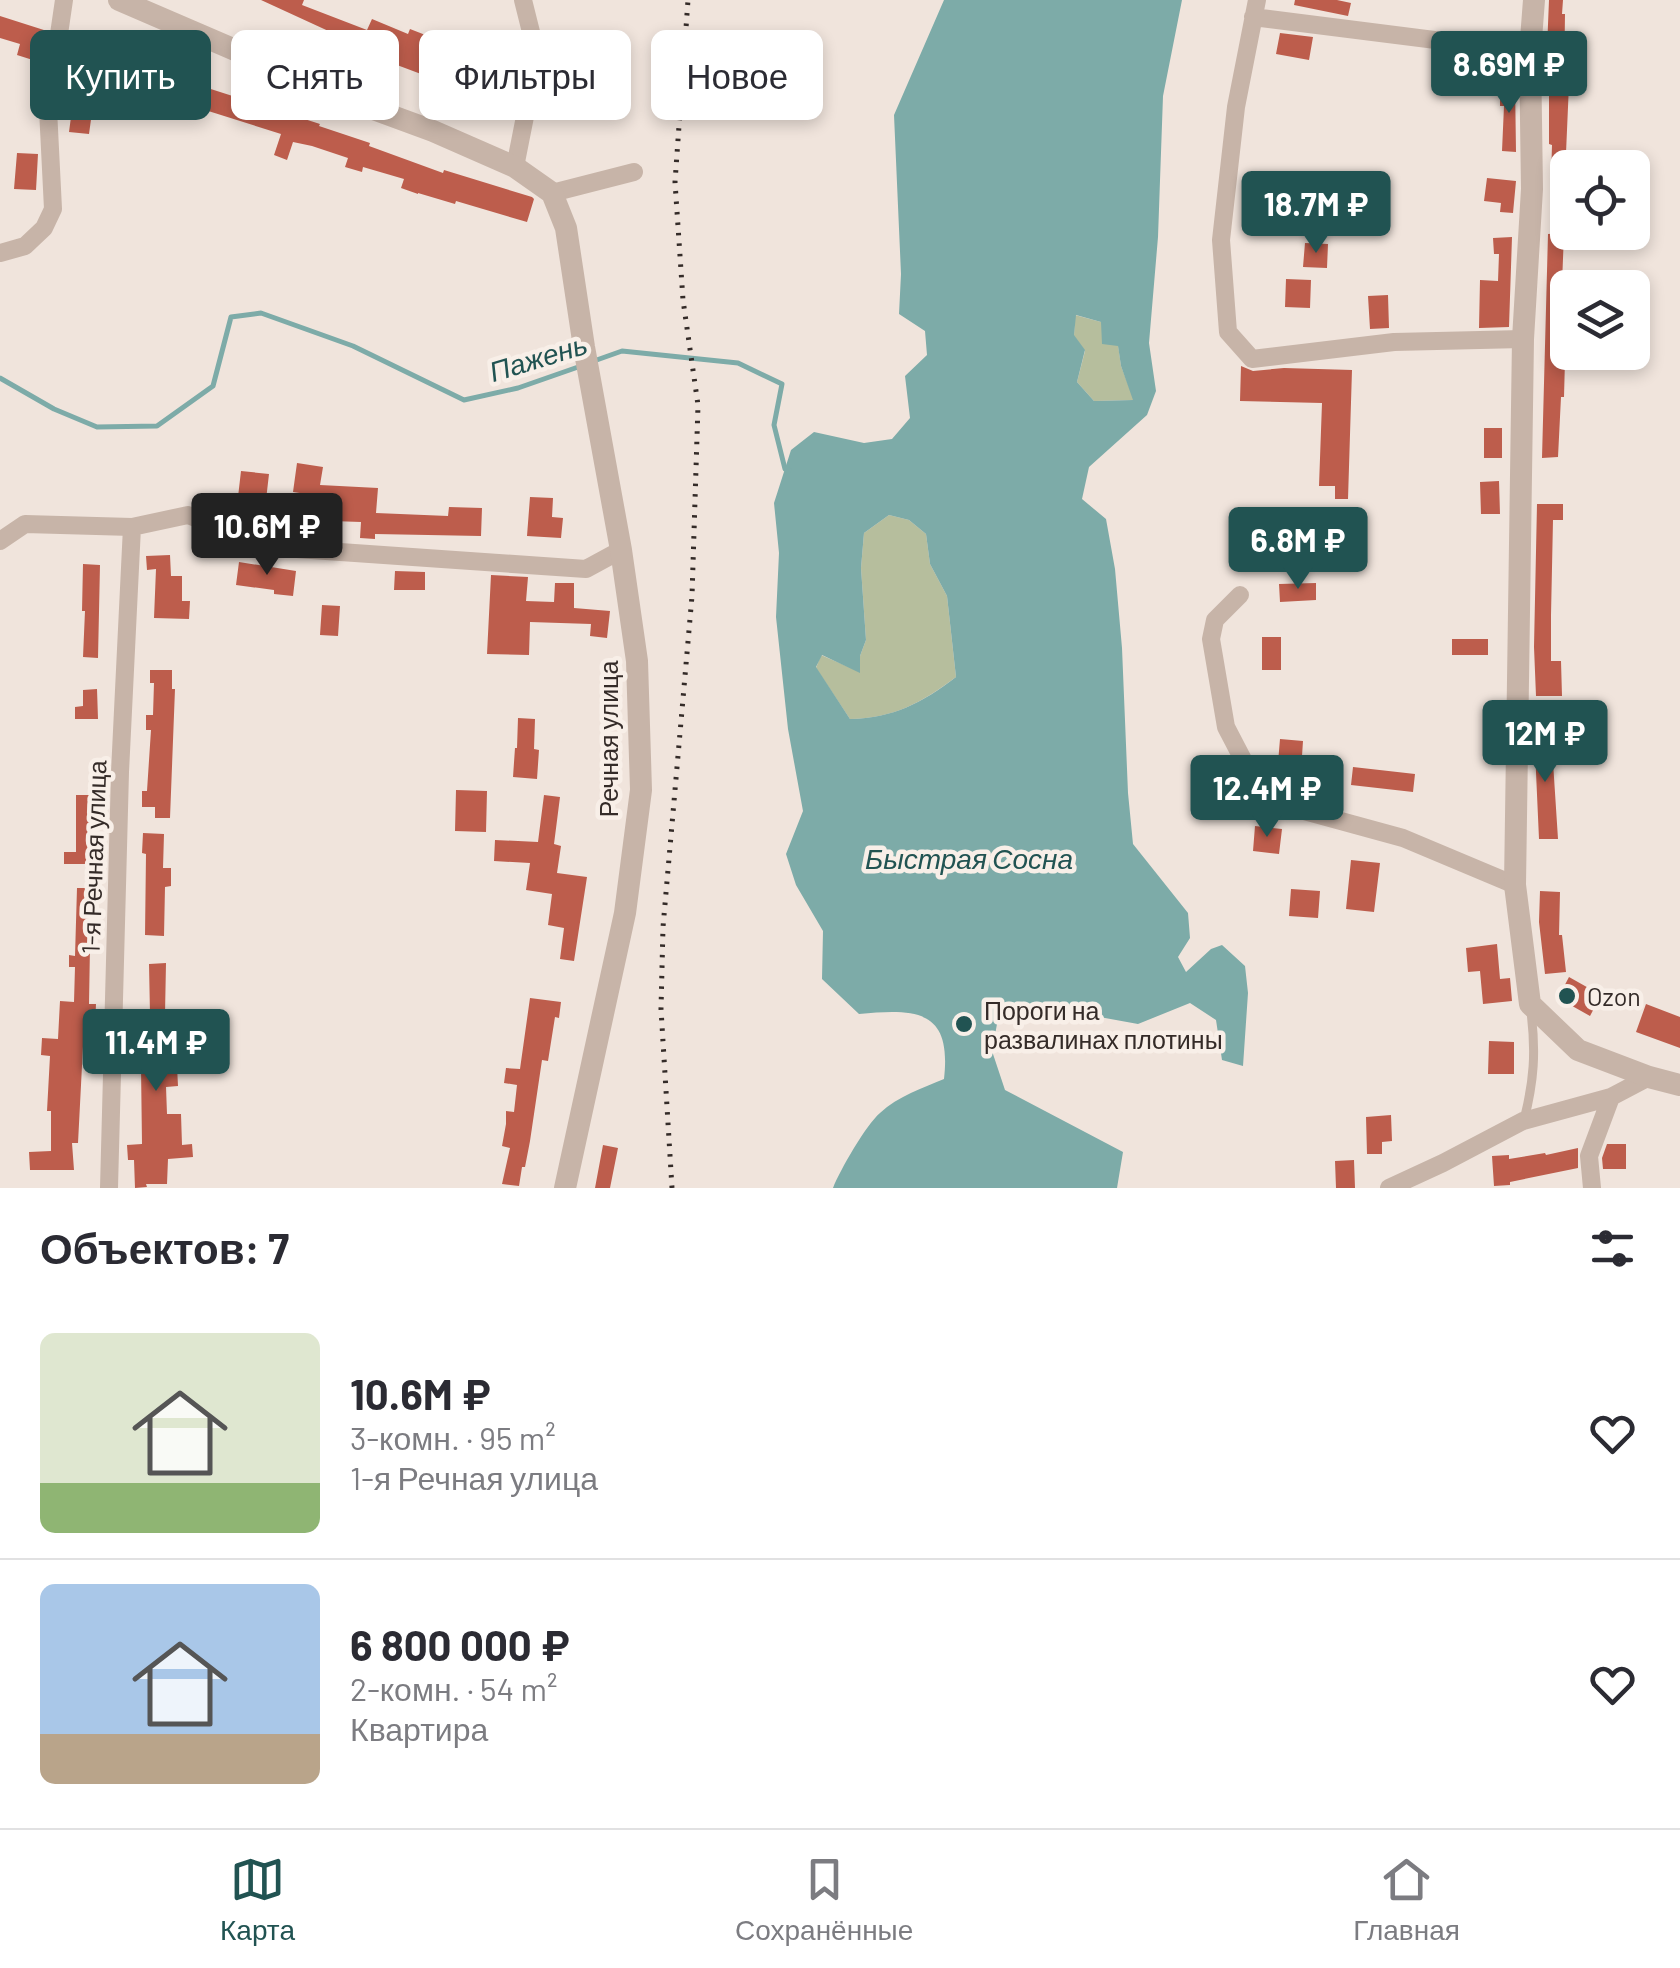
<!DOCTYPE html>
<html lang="ru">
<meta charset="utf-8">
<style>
:root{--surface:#fff;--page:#f7f7f7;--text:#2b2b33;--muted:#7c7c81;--line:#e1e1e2;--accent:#215352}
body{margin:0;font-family:Barlow,sans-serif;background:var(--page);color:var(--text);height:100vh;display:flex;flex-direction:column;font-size:38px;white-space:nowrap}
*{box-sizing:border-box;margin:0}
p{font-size:32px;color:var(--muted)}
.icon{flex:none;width:55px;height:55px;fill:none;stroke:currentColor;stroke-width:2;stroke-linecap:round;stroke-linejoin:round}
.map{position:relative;height:1188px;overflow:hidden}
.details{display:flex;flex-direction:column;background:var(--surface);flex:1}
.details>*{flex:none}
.hud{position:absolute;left:30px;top:30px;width:1000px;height:90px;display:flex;gap:20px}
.buttons{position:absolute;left:1550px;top:150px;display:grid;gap:20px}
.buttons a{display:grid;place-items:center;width:100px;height:100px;border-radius:15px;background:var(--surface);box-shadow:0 5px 15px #0003;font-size:50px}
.price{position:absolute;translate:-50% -85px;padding:0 22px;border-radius:10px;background:var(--accent);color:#fff;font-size:32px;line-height:65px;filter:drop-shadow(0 2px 5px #0008)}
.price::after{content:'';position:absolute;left:50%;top:60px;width:30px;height:22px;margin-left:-15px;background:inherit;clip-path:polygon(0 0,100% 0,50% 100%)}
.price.on{background:#222;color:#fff}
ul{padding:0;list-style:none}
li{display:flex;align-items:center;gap:30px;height:250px;padding:0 40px}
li+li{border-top:2px solid var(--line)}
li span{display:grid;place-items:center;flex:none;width:280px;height:200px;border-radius:15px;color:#555}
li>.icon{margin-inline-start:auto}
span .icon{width:120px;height:120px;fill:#fffc;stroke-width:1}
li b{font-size:42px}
h2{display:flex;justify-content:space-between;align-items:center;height:120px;padding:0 40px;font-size:42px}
.chip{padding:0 35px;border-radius:15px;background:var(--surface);box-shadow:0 5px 15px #0003;font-size:35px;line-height:90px}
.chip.on{background:var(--accent);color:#fff}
.menu{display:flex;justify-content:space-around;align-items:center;height:140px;border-top:2px solid var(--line);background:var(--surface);font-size:28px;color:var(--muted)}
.menu a{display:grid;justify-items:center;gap:5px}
.menu .on{color:var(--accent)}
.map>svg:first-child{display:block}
.green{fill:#b6be9d}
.water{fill:#7daba8;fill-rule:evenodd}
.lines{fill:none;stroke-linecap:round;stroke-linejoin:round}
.stream{stroke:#7daba8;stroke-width:5}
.building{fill:#bd5d4c}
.service{stroke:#c7b4a8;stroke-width:9}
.minor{stroke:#c7b4a8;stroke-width:18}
.tertiary{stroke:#c7b4a8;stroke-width:22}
.rail{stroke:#342b28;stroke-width:5;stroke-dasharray:2.5 8;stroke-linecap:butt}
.poi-dot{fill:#215352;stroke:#f8efe8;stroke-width:4}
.labels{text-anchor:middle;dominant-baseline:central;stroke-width:9;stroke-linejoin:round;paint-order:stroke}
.street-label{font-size:25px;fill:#342b28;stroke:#f8efe8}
.poi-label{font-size:25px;fill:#342b28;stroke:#f8efe8;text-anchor:start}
.water-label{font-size:28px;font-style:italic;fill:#215352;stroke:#f8efe8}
</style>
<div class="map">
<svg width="1680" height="1188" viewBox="0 0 1680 1188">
<rect width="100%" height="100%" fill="#f0e4dc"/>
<!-- green -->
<path class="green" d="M1075,315l26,7 17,23 3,21 13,34 -40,1 -17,-19 8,-31 -11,-15z
M889,515l20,5 17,14 4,30 17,32 9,81c-35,26 -62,41 -106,42l-34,-51 5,-13 39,17v-16l6,-16 -5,-72 3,-35z"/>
<!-- water -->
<path class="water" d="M944,0h238l-19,96 -5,141 -9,106 7,48 -9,24 -58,52 -7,32 24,20 9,50 7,79 6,145 5,51 55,69 2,25 -12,19 8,15 25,-23 11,-4 23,21 3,27 -5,73 -21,-6 -6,-40 -26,-17 -52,21 -44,-8 -41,4 -28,-8 -28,12 -5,27 13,39 118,62 -6,36h-284c7,-18 33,-63 47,-75 18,-17 43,-25 64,-34 8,-70 -28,-70 -85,-65l-37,-35 1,-48 -27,-46 -10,-31 17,-43 -15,-82 -12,-112 3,-64 -5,-50 17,-53 23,-18 50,11 28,-4 18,-21 -5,-42 22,-21 -2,-24 -26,-17 2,-40 -7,-159zM1076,315l25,7 1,22 16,2 3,20 12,34 -39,1 -17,-19 8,-32 -11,-15zM889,515l20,5 17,14 4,30 17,32 9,81c-34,26 -63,41 -106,42l-34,-52 6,-12 38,18v-17l6,-16 -5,-72 3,-35z"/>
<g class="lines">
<!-- stream -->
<path class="stream" d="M591,362l31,-11 116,12 44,21 -8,41 11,44 4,1
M0,378l54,31 43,18 60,-1 56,-40 18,-69 30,-4 92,33 111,54 54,-12 63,-22"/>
</g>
<!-- building -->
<path class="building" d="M261,0h43l-2,5 65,25 5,-11 36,15 2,-5 18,7 -4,12 13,5 -4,13 30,9 2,-5 24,7 -6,22 -47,-15 1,-4 -40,-15 1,-2z
M1295,0h42l14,3 -3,13 -54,-11z
M1549,0h14l-1,14h3l-1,70h5l-3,69h2l-1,26 -16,-1 1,-33 -3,-1v-71h-3z
M0,16l47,15 -8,53 -9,-3 6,-20 -19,-6 3,-11 -20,-6z
M1280,33l33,4 -4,23 -33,-6z
M79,34l18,7 -9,26 -19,-7z
M176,74l16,9 128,41 -1,2 51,17 -1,3 74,27 1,-3 88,27 2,2 -7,23 -71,-21 -1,3 -37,-11v1l-17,-6 3,-9 -41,-12 -1,5 -17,-5 3,-9 -36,-12 -19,-4 -6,18 -13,-5 7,-21 -95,-30 -6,12 -20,-10z
M1500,82h15l1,70 -14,-1 2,-45h-4z
M73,102l20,3 -4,29 -20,-2z
M17,153l21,1 -2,36 -22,-1z
M1487,178l29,3 -3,32 -13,-1 1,-9 -17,-2z
M1564,233l-2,51 5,1 -3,112h-3l-3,60 -16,1 6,-224z
M1512,237l-3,90 -30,1 1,-48 18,1 1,-27h-5l-1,-16z
M1305,243l23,1 -1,24 -24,-1z
M1286,279l25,1 -1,28 -25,-1z
M1388,295l1,33 -19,1 -2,-33z
M1241,366l12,5 31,-3 68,2 -4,129h-13v-13h-16l3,-83 -82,-2z
M1484,428h18v30h-18z
M297,463l26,4 -3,18 58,3 -2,25 72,3 1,-9 33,1 -1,28 -106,-2v5l-15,-1 1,-16 -29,-1 2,-23 -41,-6z
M241,471l28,3 -3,26 -28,-3z
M1499,481l1,33h-19l-1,-32z
M530,497l23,1 -1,19 11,1 -2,20 -34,-2z
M1537,504h26v16h-10l-2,95v46h10l1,35h-26l-2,-49z
M170,555l1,21h11v25h8l-1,18 -35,-1 2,-49 -9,1 -1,-14z
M239,562l57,9 -3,25 -19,-2v-4l-38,-5z
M83,564l17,1 -2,93 -15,-1 2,-46h-3z
M395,571l30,1v18h-31z
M491,575l37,2 -2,24 28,1 1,-19h19v25l36,3 -3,27 -17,-2 1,-12 -61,-2 -1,33 -42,-1z
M1316,583v17l-36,2 -1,-18z
M322,605l18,1 -2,30 -18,-1z
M1262,637h19v33h-19z
M1452,639h36v16h-36z
M150,670h22v19h3l-5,129h-15v-11h-13v-16h5l4,-61h-5v-15h7l1,-32h-4z
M97,689l1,30h-23v-12l8,-1v-16z
M518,718l17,1 -1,30 5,1 -2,29 -24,-2 2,-29h2z
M1534,728h17v34h2l5,77h-19z
M1280,739l23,2 -1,15 16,2 -2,20 -39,-3z
M1353,767l62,7 -2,18 -62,-7z
M456,790l31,1 -1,41 -31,-1z
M76,795h19v23h-3v46h-28v-12h12z
M544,795l16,2 -6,47 7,2 -4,27 30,4 -13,84 -14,-2 4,-31 -16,-3 4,-31 -26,-4 4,-27 -36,-2 1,-21 43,2z
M1255,826l27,3 -3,25 -26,-3z
M143,833l21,1 -1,34h8v18l-6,1 -1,49 -19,-1 1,-81 -4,-1z
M1351,860l29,3 -6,49 -28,-3z
M77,888h14l-2,116h7l-1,23h-11l-6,116h-6l2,27h-44l-1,-18 22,-1v-40h-4l3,-55 -9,-1 1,-17 16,1 2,-38 14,1 1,-35h-6v-12l6,1z
M1291,889l29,2 -2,27 -29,-2z
M1540,891l20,1 -1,43h3l4,37 -21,2 -6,-52z
M1497,944l3,35 10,-1 2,23 -29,3 -3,-33 -12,1 -2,-24z
M166,963l-2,103h13l1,20 -12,1 1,27h14l1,31 10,-1 1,13 -25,2 -1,25h-21l1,3 -12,1 -1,-28h-6l-1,-15 15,-1 -1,-77h2v-34l-7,1v-20h14l-1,-50z
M1569,977l32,18 -11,21 -32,-18z
M530,998l31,4 -2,16 -4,-1 -7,44 -6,-1 -12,81 -5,26h-3l-3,19 -17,-2 8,-36 -8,-2 4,-22v-13l8,1 3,-27 -13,-2 2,-15 14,1z
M1646,1004l34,13v31l-44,-16z
M1489,1041l25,1v32h-26z
M1391,1115l1,26 -10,1v12h-15l-1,-37z
M1607,1144h19v25h-23l-1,-11z
M603,1145l15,3 -8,40h-15z
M1578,1148v20l-68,14v3l-16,1 -2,-30 17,-1v4l36,-6 1,2z
M1354,1160l1,28h-19l-1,-27z"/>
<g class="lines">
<!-- service -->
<path class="service" d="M1524,1120c10,-39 12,-68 7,-108"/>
<!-- minor -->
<path class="minor" d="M1257,0l-21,107 -15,133 7,92 24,27 142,-17 129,-3
M1253,17l277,35
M515,167l22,-111 -14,-56
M552,193l82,-21
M0,253l25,-7 19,-18 9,-19 -5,-100 16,-109
M0,541l25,-17 107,3 56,-12 80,32 318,22 35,-19
M1240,595l-25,25 -4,19 15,88 38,73 139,38 112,47
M109,1188l11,-416 12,-245
M1389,1188l54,-25 80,-42 88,-24 38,-20
M1592,1188l-3,-32 22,-59"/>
<!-- tertiary -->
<path class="tertiary" d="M119,0l246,106 68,25 82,36 37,26 14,35 18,119 37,203 16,111 4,129 -16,123 -60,275
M1534,0l-4,52 2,137 -9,150 -8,546 15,119 48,46 71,27 31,8"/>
<!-- rail -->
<path class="rail" d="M672,1188l-11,-179 2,-82 29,-331 6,-191 -15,-105 -8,-118 13,-182"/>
</g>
<!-- markers -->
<g class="poi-dot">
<circle cx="1567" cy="996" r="10"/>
<circle cx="964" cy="1024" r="10"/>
</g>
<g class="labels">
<!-- street labels -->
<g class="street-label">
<text transform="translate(608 739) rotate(-90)">Речная улица</text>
<text transform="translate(93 857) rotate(-88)">1-я Речная улица</text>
</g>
<!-- poi labels -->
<g class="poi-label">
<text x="1587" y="996">Ozon</text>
<text x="984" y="1010">Пороги на<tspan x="984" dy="29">развалинах плотины</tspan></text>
</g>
<!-- water labels -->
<g class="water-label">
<text transform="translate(538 357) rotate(-17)">Пажень</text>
<text x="969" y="858">Быстрая Сосна</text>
</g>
</g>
</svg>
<div class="buttons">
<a><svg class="icon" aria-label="locate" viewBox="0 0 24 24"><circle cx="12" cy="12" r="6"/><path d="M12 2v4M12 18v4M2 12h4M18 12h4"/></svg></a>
<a><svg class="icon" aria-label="layers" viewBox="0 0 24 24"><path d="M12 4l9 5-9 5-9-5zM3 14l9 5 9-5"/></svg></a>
</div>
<b class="price" style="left:1509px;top:116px">8.69M ₽</b>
<b class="price" style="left:1316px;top:256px">18.7M ₽</b>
<b class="price on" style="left:267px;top:578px">10.6M ₽</b>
<b class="price" style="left:1298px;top:592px">6.8M ₽</b>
<b class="price" style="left:1545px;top:785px">12M ₽</b>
<b class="price" style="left:1267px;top:840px">12.4M ₽</b>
<b class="price" style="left:156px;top:1094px">11.4M ₽</b>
<div class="hud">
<a class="chip on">Купить</a>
<a class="chip">Снять</a>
<a class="chip">Фильтры</a>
<a class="chip">Новое</a>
</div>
</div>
<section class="details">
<h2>Объектов: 7<svg class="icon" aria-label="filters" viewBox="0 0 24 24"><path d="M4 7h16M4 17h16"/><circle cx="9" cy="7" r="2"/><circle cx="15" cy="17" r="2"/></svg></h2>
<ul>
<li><span style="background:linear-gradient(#dfe7d0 75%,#8fb573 0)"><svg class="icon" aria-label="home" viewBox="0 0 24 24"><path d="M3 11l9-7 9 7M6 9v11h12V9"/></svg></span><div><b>10.6M ₽</b><p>3-комн. · 95 m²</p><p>1-я Речная улица</p></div><svg class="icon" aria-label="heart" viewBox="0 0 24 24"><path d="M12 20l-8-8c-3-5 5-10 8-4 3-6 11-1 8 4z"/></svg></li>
<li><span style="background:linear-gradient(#a9c7e8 75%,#b9a48a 0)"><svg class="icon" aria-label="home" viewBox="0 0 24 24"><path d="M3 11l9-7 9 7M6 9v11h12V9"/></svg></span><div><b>6 800 000 ₽</b><p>2-комн. · 54 m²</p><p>Квартира</p></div><svg class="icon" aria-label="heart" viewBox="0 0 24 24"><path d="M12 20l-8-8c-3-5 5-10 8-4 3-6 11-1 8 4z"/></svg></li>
</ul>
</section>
<nav class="menu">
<a class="on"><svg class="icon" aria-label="map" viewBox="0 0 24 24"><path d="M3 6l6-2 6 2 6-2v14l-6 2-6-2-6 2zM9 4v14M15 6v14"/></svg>Карта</a>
<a><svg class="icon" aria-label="saved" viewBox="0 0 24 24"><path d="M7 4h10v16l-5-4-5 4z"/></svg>Сохранённые</a>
<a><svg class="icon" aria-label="home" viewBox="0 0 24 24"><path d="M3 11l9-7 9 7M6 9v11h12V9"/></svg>Главная</a>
</nav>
